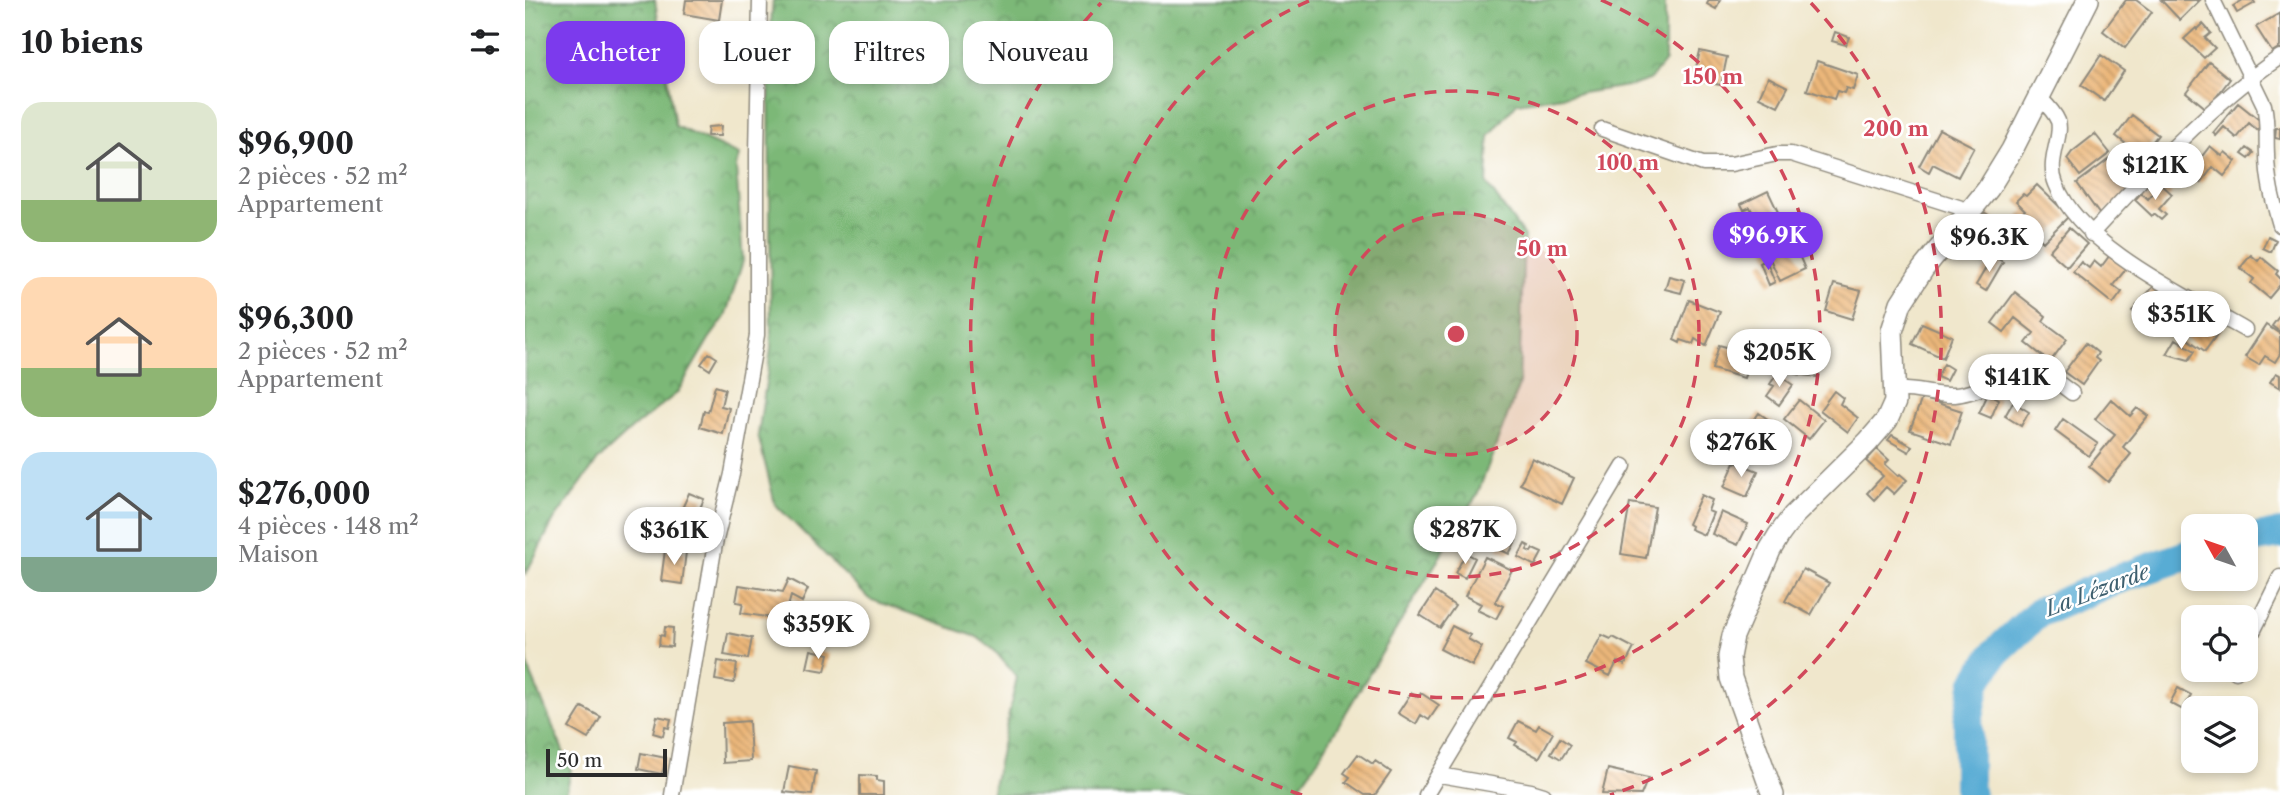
<!DOCTYPE html>
<html lang="fr">
<meta charset="utf-8">
<style>
:root{--surface:#fff;--page:#f6f6f6;--text:#202124;--muted:#757577;--accent:#7c3aed}
body{margin:0;font-family:"Libre Caslon Text",serif;background:var(--page);color:var(--text);height:100vh;display:flex;flex-direction:column;font-size:26px;white-space:nowrap}
*{box-sizing:border-box;margin:0}
p{font-size:23px;color:var(--muted)}
.icon{flex:none;width:38px;height:38px;fill:none;stroke:currentColor;stroke-width:2;stroke-linecap:round;stroke-linejoin:round}
.map{position:relative;flex:1;overflow:hidden}
.drawer{display:flex;flex-direction:column;background:var(--surface);width:525px}
.drawer>*{flex:none}
.guide{position:absolute;left:21px;top:21px;width:665px;height:63px;display:flex;gap:14px}
.needle{width:46px;rotate:310deg}
.fabs{position:absolute;left:1656px;top:514px;display:grid;gap:14px}
.fabs a{display:grid;place-items:center;width:77px;height:77px;border-radius:14px;background:var(--surface);box-shadow:0 4px 10px #0003;font-size:35px}
.scale{position:absolute;left:21px;bottom:18px;width:121px;box-sizing:border-box;padding-left:7px;border:4px solid #2b2b2b;border-top:0;font-size:19px;line-height:24px;white-space:nowrap;color:#2b2b2b;-webkit-text-stroke:5px #fff;paint-order:stroke}
.price{position:absolute;translate:-50% -60px;padding:0 16px;border-radius:24px;background:#fff;color:#222;font-size:23px;line-height:46px;filter:drop-shadow(0 2px 4px #0008)}
.price::after{content:'';position:absolute;left:50%;top:42px;width:21px;height:16px;margin-left:-10px;background:inherit;clip-path:polygon(0 0,100% 0,50% 100%)}
.price.current{background:var(--accent);color:#fff}
ul{padding:0;list-style:none}
li{display:flex;align-items:center;gap:21px;height:175px;padding:0 21px}
li span{display:grid;place-items:center;flex:none;width:196px;height:140px;border-radius:21px;color:#555}
li>.icon{margin-inline-start:auto}
span .icon{width:84px;height:84px;fill:#fffc;stroke-width:1}
li b{font-size:30px}
h2{display:flex;justify-content:space-between;align-items:center;height:84px;padding:0 21px;font-size:30px}
.pill{padding:0 24px;border-radius:21px;background:var(--surface);box-shadow:0 4px 10px #0003;font-size:24px;line-height:63px}
.pill.current{background:var(--accent);color:#fff}
main{display:flex;flex:1;min-height:0}
.map>svg:first-child{display:block}
.forest{fill:url(#forest-crowns);stroke:#537251;stroke-width:2}
.lines{fill:none;stroke-linecap:round;stroke-linejoin:round}
.river{stroke:#59acd4;stroke-width:30}
.building{fill:url(#building-back-hatch)}
.street-casing{stroke:#8e897c;stroke-width:17}
.secondary-casing{stroke:#8e897c;stroke-width:24}
.street{stroke:#fff;stroke-width:14}
.secondary{stroke:#fff;stroke-width:21}
.ring{fill:none;stroke:#d1495b;stroke-width:3.5;stroke-dasharray:12 9}
.labels{text-anchor:middle;dominant-baseline:central;stroke-width:5;stroke-linejoin:round;paint-order:stroke}
.water-label{font-size:21px;font-style:italic;fill:#3d5f6f;stroke:#fff}
.centre{fill:#d1495b;stroke:#fff;stroke-width:3.5}
.ring-label{font-size:21px;text-anchor:middle;font-weight:bold;fill:#d1495b;stroke:#fff;stroke-width:5;stroke-linejoin:round;paint-order:stroke}
</style>
<main>
<section class="drawer">
<h2>10 biens<svg class="icon" aria-label="filters" viewBox="0 0 24 24"><path d="M4 7h16M4 17h16"/><circle cx="9" cy="7" r="2"/><circle cx="15" cy="17" r="2"/></svg></h2>
<ul>
<li><span style="background:linear-gradient(#dfe7d0 70%,#8fb573 0)"><svg class="icon" aria-label="home" viewBox="0 0 24 24"><path d="M3 11l9-7 9 7M6 9v11h12V9"/></svg></span><div><b>$96,900</b><p>2 pièces · 52 m²</p><p>Appartement</p></div></li>
<li><span style="background:linear-gradient(#ffd9b3 65%,#8fb573 0)"><svg class="icon" aria-label="home" viewBox="0 0 24 24"><path d="M3 11l9-7 9 7M6 9v11h12V9"/></svg></span><div><b>$96,300</b><p>2 pièces · 52 m²</p><p>Appartement</p></div></li>
<li><span style="background:linear-gradient(#bfe0f5 75%,#7fa58c 0)"><svg class="icon" aria-label="home" viewBox="0 0 24 24"><path d="M3 11l9-7 9 7M6 9v11h12V9"/></svg></span><div><b>$276,000</b><p>4 pièces · 148 m²</p><p>Maison</p></div></li>
</ul>
</section>
<div class="map">
<svg width="1755" height="795" viewBox="0 0 1755 795">
<defs>
<pattern id="forest-crowns" width="20" height="18" patternUnits="userSpaceOnUse" patternTransform="scale(1.75)"><rect width="20" height="18" fill="#7bb877"/><path d="M2 6a3 3 0 1 1 6 0M12 15a3 3 0 1 1 6 0" fill="none" stroke="#659662"/></pattern>
<pattern id="building-back-hatch" width="6" height="6" patternUnits="userSpaceOnUse" patternTransform="scale(1.75)"><rect width="6" height="6" fill="#ecb77a"/><path d="M-1 5l2 2M0 0l6 6M5-1l2 2" fill="none" stroke="#bf9564"/></pattern>
</defs>
<rect width="100%" height="100%" fill="#fff"/>
<filter id="ink" filterUnits="userSpaceOnUse"><feTurbulence type="fractalNoise" baseFrequency=".0143" numOctaves="2"/><feDisplacementMap in="SourceGraphic" scale="14" xChannelSelector="R" yChannelSelector="G"/><feConvolveMatrix kernelMatrix="1 2 1 2 8 2 1 2 1" color-interpolation-filters="sRGB"/></filter>
<filter id="wash" filterUnits="userSpaceOnUse"><feTurbulence type="fractalNoise" baseFrequency=".00686" numOctaves="4" result="noise"/><feDisplacementMap in="SourceGraphic" scale="28" xChannelSelector="R" yChannelSelector="G"/><feGaussianBlur stdDeviation="1.57" result="paint"/><feColorMatrix in="noise" values="0 0 0 0 0 0 0 0 0 0 0 0 0 0 0 0 0 1.4 0 .05"/><feComposite in="paint" operator="in"/></filter>
<g filter="url(#wash)">
<rect width="100%" height="100%" fill="#f0e7cc"/>
<!-- forest -->
<path class="forest" d="M0,0h130l20,126 64,29 -3,12 7,94 -18,56 -16,22 -32,54 -43,34 -35,32 -45,61 -29,55z
M248,0h892v61l-15,19 -16,5 -117,18 -28,33 -2,48 37,52 -5,149 -42,110 -162,269 -22,31h-302l26,-118 -23,-27 -17,-13 -108,-38 -94,-95 -17,-69 13,-86 -2,-303z
M0,633l3,34 43,103 -5,25h-41z"/>
<g class="lines">
<!-- river -->
<path class="river" d="M1720,540l35,-6
M1445,795l-2,-9v-65l8,-39 20,-30 42,-39 72,-31 83,-29"/>
</g>
<g id="blocks">
<!-- building -->
<path class="building" d="M161,0h36l-3,20 -35,-6z
M1184,0h11l-4,9 -9,-5z
M1601,0h10l16,12 -27,36 -22,-17z
M1636,0h39l-20,20z
M1718,0h10l2,3 -18,10 -4,-7z
M1755,13v34l-8,5 -16,-25z
M1678,24l8,9 -6,5 10,10 -11,10 -20,-19 12,-11 1,2z
M1310,32l14,5 -3,8 -14,-4z
M1175,51l27,6 -6,28 -28,-5z
M1576,55l23,16 -20,30 -23,-16z
M1292,61l41,14 -5,15 -7,-2 -2,5 -7,-2 -3,8 -27,-9z
M1684,62l21,17 -23,30 -21,-17z
M1243,77l20,10 -10,19 -19,-9z
M1713,103l25,20 -6,7 -8,-7 -12,15 -13,-11 -8,9 -3,-3z
M1607,115l26,20 -17,21 -25,-20z
M196,126l-1,10h-13l1,-9z
M1751,128h4v11l-5,-1z
M1414,129l35,18 -16,30 -25,-13 -4,8 -10,-6z
M1570,134l15,19 -30,23 -13,-17 5,-7z
M1685,146l12,10 3,-4 11,9 -12,15 -11,-9 -12,16 -12,-10z
M1722,148l7,5 -5,6 -7,-5z
M1591,154l23,32 -39,29 -23,-32z
M1636,184l11,10 -13,15 7,6 -5,5 -7,-6 -2,2 -17,-16 6,-7 7,6z
M1512,185l32,31 -26,26 -25,-24 7,-8 -9,-9 7,-7 3,2z
M1243,191l10,21 -26,13 -4,-7 6,-3 -4,-8 -6,3 -3,-6z
M1459,212l14,9 -4,6 12,9 -12,18 -18,-12 8,-13 -8,-5z
M1544,228l18,16 -20,23 -18,-16z
M1743,236l8,4 -5,12 -8,-4z
M1266,237l14,32 -25,12 -15,-33z
M1585,255l17,13 -14,17 9,7 -9,12 -40,-32 8,-10 8,6 5,-7 7,6z
M1726,255l7,6 3,-4 17,14 -2,3 4,4v7l-11,13 -18,-15 3,-4 -14,-11z
M1468,256l10,6 -17,29 -10,-6z
M1241,260l9,22 -6,3 -9,-22z
M1144,276l16,4 -4,13 -16,-4z
M1309,284l27,7 -9,28 -26,-8z
M1629,286l12,11 3,-4 10,8 -26,29 -21,-19z
M1490,292l31,24 -3,5 24,18 -17,23 -24,-19 8,-10 -19,-15 -11,14 -12,-9z
M1164,300l31,12 -14,34 -11,-7 -2,5 -12,-4 -1,3 -6,-3z
M1665,304l33,22 -18,25 -35,-24 7,-10 3,2z
M1755,315v17l-8,-6z
M1397,323l30,13 -9,22 -31,-14z
M1741,325l14,9v20l-5,8 -10,-6 -6,9 -14,-8z
M1272,339l23,2 -2,36 -23,-3 1,-12 -5,-1 1,-15 4,1z
M1651,339l19,12 -6,9 -22,-6z
M1561,343l12,10 -3,5 4,3 -17,24 -18,-13z
M1194,345l33,9 -8,24 -32,-9z
M184,353l8,5 -7,12 -9,-6z
M1419,364l8,5 -6,12 -9,-4z
M1751,373l4,2v13l-10,-6z
M1252,374l16,11 -14,20 -12,-9 7,-10 -4,-2z
M190,386l10,3 -4,17 8,2 -6,26 -23,-7 4,-16 4,1z
M1309,391l9,7 -3,6 18,14 -10,14 -28,-22z
M1463,394l11,5 -8,19 -12,-5z
M1397,398l40,13 -11,33 -41,-14z
M1586,399l19,17 7,-8 11,8 -25,31 8,7 -23,28 -19,-16 26,-31 -20,-16z
M1274,400l25,20 -15,19 -25,-20z
M1488,402l16,10 -8,14 -16,-10z
M1234,413l29,20 -10,14 -29,-20z
M1538,419l35,25 -9,12 -34,-25z
M1367,435l20,11 -3,6 -21,-12z
M1352,449l12,11 -4,4 13,12 2,-2 7,6 -13,14 -8,-7 -12,13 -7,-7 16,-17 -17,-15z
M1007,458l42,20 -12,26 -42,-20z
M1210,462l23,9 -11,26 -23,-10z
M164,493l15,6 -9,21 -15,-7z
M1176,495l11,5 -4,11 5,2 -9,22 -14,-6 1,-3 -3,-2z
M1105,503l25,4 -9,51 -25,-4z
M1196,512l27,12 -10,21 -26,-11z
M979,535l12,6 -7,13 -12,-6z
M1000,544l4,2 -2,4 4,2 2,-3 9,4 -7,13 -17,-9z
M140,550l21,2 -4,32 -21,-3z
M941,553l9,5 -10,20 -10,-5z
M960,557l27,13 -17,32 8,4 -7,13 -19,-9 4,-6 -16,-8z
M1278,569l26,14 -18,32 -26,-14z
M264,579l19,10 -6,13 -11,-6 -3,11 -7,-1 -2,13 -38,-6 2,-10 -7,-1 3,-17 44,7z
M910,592l20,14 -15,22 -20,-13z
M927,626l18,9 -2,4 14,8 -10,19 -32,-17z
M140,627l8,1 -1,19 -13,-1 1,-11 4,1z
M203,633l24,5 -4,21 -24,-4z
M1077,635l9,4 2,-2 21,11 -9,17 -8,-3 -7,14 -24,-12z
M286,650l18,4 -4,17 -18,-3z
M193,661l19,3 -3,19 -19,-3z
M1653,688l13,7 -8,15 -13,-7z
M886,693l7,4 3,-4 18,12 -10,15 -8,-5 -5,9 -18,-11z
M57,707l19,10 -13,22 -19,-11z
M132,716l14,3 -2,9 -4,-1 -2,9 -10,-3z
M224,721l2,40 -28,2 -1,-40z
M993,721l18,9 3,-5 14,8 -14,25 -24,-13 2,-3 -8,-4z
M1035,738l10,7 -9,14 -10,-6z
M116,753l25,5 -4,16 -24,-5z
M833,754l15,10 2,-3 16,11 -16,23h-10l-19,-13 4,-5 -6,-4z
M264,766l27,5 -4,24 -28,-3z
M1083,769l40,9 -7,17 -39,-1z
M335,775l17,1v4l7,1v14h-24z"/>
</g>
</g>
<g filter="url(#ink)">
<use href="#blocks" fill-opacity="0" stroke="#8e897c" stroke-width="2"/>
<g class="lines">
<defs>
<path id="street" d="M1688,0l51,105c4,17 2,32 3,49 0,25 6,47 13,71
M1513,96c7,7 16,15 20,25 5,16 -12,40 -2,63 24,63 132,113 189,146
M1077,129l101,35h28l46,-10h14l180,57
M1566,234c57,-62 120,-130 189,-177
M1370,390c20,-2 39,6 60,5 28,-2 68,-30 94,-18 8,4 16,11 23,16
M1720,648l35,-71
M1711,672v-2
M915,775l91,16 13,4
M147,795l43,-251 17,-70 25,-139v-181l3,-154
M901,795l198,-329"/>
<path id="secondary" d="M1248,795l-42,-117 -2,-21 4,-21 37,-86 9,-15 14,-19 75,-74 19,-22 8,-18 -3,-71 9,-28 22,-34 65,-80 24,-39 76,-150"/>
</defs>
<!-- street casing -->
<use href="#street" class="street-casing"/>
<!-- secondary casing -->
<use href="#secondary" class="secondary-casing"/>
<!-- street -->
<use href="#street" class="street"/>
<!-- secondary -->
<use href="#secondary" class="secondary"/>
</g>
</g>
<!-- distance rings -->
<circle cx="931" cy="334" r="121" fill="#d1495b" fill-opacity=".12"/>
<g class="ring">
<circle cx="931" cy="334" r="121"/>
<circle cx="931" cy="334" r="243"/>
<path d="M1076 0A364 364 0 1 1 786 0"/>
<path d="M777 795A486 486 0 0 1 576 3M1286 3A486 486 0 0 1 1085 795"/>
</g>
<g class="labels">
<!-- water labels -->
<g class="water-label">
<text transform="translate(1572 590) rotate(-21)">La Lézarde</text>
</g>
</g>
<circle cx="931" cy="334" r="10" class="centre"/>
<g class="ring-label">
<text x="1188" y="84">150 m</text>
<text x="1371" y="136">200 m</text>
<text x="1103" y="170">100 m</text>
<text x="1017" y="256">50 m</text>
</g>
</svg>
<div class="fabs">
<a><svg class="needle" viewBox="-14 -14 28 28"><path d="M0-13l5 13h-10z" fill="#e53935"/><path d="M0 13l5-13h-10z" fill="#757577"/></svg></a>
<a><svg class="icon" aria-label="locate" viewBox="0 0 24 24"><circle cx="12" cy="12" r="6"/><path d="M12 2v4M12 18v4M2 12h4M18 12h4"/></svg></a>
<a><svg class="icon" aria-label="layers" viewBox="0 0 24 24"><path d="M12 4l9 5-9 5-9-5zM3 14l9 5 9-5"/></svg></a>
</div>
<div class="scale">50 m</div>
<b class="price" style="left:1630px;top:202px">$121K</b>
<b class="price current" style="left:1243px;top:272px">$96.9K</b>
<b class="price" style="left:1464px;top:274px">$96.3K</b>
<b class="price" style="left:1656px;top:351px">$351K</b>
<b class="price" style="left:1254px;top:389px">$205K</b>
<b class="price" style="left:1492px;top:414px">$141K</b>
<b class="price" style="left:1216px;top:479px">$276K</b>
<b class="price" style="left:940px;top:566px">$287K</b>
<b class="price" style="left:149px;top:567px">$361K</b>
<b class="price" style="left:293px;top:661px">$359K</b>
<div class="guide">
<a class="pill current">Acheter</a>
<a class="pill">Louer</a>
<a class="pill">Filtres</a>
<a class="pill">Nouveau</a>
</div>
</div>
</main>
